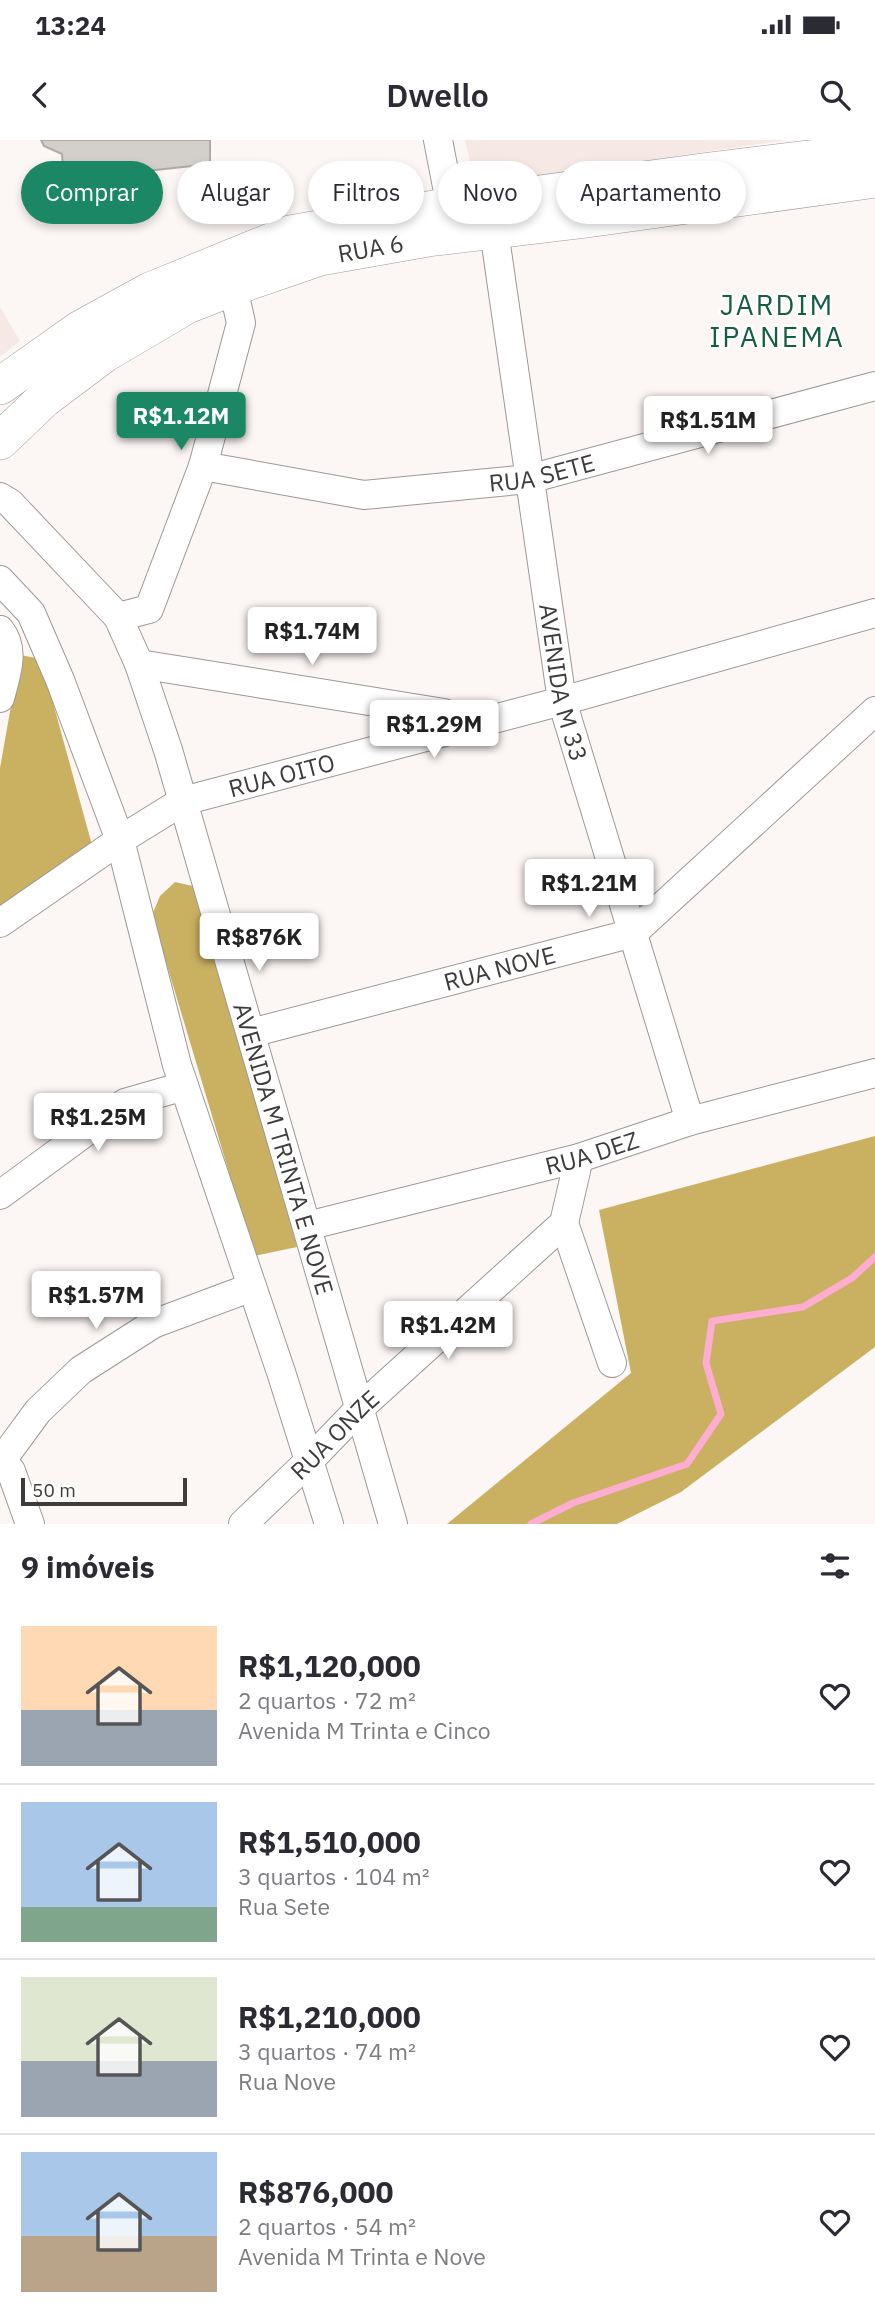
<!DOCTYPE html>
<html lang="pt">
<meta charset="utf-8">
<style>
:root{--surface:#fff;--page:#f2f2f3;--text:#2b2b33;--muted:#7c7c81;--line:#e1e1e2;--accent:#1b8764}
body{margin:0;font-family:"IBM Plex Sans",sans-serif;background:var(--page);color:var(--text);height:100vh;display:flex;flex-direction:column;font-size:26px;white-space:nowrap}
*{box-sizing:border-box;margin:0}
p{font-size:23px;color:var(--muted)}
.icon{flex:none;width:38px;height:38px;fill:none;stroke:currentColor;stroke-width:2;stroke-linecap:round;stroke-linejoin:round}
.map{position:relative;height:1384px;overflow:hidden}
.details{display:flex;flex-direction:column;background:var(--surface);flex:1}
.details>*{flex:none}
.guide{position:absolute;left:21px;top:21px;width:833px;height:63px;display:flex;gap:14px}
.scale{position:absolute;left:21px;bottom:18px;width:166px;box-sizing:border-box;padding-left:7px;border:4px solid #3e3c3b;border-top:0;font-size:19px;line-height:24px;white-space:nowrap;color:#3e3c3b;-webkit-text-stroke:5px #fff;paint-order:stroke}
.price{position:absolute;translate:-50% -60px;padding:0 16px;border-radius:7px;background:#fff;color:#222;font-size:23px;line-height:46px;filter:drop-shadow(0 2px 4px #0008)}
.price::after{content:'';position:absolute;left:50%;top:42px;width:21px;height:16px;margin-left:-10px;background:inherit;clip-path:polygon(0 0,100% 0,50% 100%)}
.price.current{background:var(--accent);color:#fff}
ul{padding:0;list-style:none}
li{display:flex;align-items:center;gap:21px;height:175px;padding:0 21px}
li+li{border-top:2px solid var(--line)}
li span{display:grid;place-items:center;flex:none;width:196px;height:140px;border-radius:0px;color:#555}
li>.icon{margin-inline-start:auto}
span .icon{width:84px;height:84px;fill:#fffc;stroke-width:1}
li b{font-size:30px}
h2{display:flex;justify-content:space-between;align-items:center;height:84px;padding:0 21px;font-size:30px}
.chip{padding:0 24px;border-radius:32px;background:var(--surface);box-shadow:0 4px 10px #0003;font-size:24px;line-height:63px}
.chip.current{background:var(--accent);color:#fff}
.status{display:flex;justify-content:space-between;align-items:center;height:49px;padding:0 35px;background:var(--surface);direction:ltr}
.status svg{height:19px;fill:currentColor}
header{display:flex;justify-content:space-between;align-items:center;height:91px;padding:0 21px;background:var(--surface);font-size:32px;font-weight:600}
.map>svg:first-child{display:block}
.built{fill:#f6e8e4}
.forest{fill:#cab061}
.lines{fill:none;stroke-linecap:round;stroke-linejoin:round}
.stream{stroke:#fdadd0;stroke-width:7}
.building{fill:#d3d0cc;stroke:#aeaba7;stroke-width:2}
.minor-casing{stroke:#9d9896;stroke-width:30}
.major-casing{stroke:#9d9896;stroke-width:38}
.minor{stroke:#fff;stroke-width:28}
.major{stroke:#fff;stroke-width:37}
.labels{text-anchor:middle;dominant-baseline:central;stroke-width:5;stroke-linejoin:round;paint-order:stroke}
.street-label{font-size:24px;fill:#3e3c3b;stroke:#fff}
.quarter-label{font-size:28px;letter-spacing:2px;fill:#155d45;stroke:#fff}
</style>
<div class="status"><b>13:24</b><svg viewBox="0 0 49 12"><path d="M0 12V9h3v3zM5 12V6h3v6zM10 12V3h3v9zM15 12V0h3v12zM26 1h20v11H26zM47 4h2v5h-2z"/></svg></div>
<header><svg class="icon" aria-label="back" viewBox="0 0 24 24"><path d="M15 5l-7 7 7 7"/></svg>Dwello<svg class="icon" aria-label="search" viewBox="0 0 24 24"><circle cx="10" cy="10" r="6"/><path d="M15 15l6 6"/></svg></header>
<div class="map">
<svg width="875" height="1384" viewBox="0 0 875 1384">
<rect width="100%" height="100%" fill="#fcf6f4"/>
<!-- built -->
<path class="built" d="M465,0h322l-302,44 -14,-17z
M0,167l20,34 -20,16z"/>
<!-- forest -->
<path class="forest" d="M20,515l21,4 51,186 -92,63v-140z
M175,742l22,5 100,360 -43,9 -102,-341 8,-19z
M875,996v211l-194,145 -64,32h-170l184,-151 -32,-163z"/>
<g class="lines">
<!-- stream -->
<path class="stream" d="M531,1384l42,-21 114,-39 34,-50 -15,-51 6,-42 91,-14 49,-29 23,-21"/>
</g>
<!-- building -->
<path class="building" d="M41,0h169v24l-146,16 -2,-26 -18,-8z"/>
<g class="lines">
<defs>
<g id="minor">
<path d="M438,0l16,83"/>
<path id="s1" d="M491,70l71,491 128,420"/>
<path id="s2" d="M203,326l161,29 165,-16 346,-93"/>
<path id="s3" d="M0,357l10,6 108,114 21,47 29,86 225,774"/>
<path d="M0,440l31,33 29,67 60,160 57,225 104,307 48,152"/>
<path d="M118,477l31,-8 54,-143 38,-143 -8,-36"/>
<path d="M0,490c16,20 6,45 0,68"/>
<path d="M139,524l305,49 18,14"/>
<path id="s4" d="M0,783l120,-83 63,-39 379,-100 313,-88"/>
<path id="s5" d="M251,893l382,-100 242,-222"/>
<path d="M0,1055l125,-92 59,-17"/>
<path d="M564,1083l48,140"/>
<path id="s6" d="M307,1086l272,-68 111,-37 185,-48"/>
<path d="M0,1318l11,13 19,53"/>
<path d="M2,1320l36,-49 43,-41 72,-46 99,-37"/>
<path id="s7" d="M243,1384l66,-63 51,-53 204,-185 15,-65"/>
</g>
<g id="major">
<path d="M0,246l79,-56 71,-39 140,-57 161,-28 259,-35 165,-20"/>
<path id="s8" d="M0,301l44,-42 60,-45 83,-49 46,-18 87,-30 108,-19 159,-19 288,-40"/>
</g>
</defs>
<!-- minor casing -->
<use href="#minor" class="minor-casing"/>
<!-- major casing -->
<use href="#major" class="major-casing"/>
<!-- minor -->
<use href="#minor" class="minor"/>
<!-- major -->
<use href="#major" class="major"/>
</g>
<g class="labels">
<!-- street labels -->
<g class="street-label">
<text stroke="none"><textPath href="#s8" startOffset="425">RUA 6</textPath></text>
<text stroke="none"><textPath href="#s2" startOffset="343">RUA SETE</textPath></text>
<text stroke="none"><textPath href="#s1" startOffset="478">AVENIDA M 33</textPath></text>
<text stroke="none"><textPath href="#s4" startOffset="322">RUA OITO</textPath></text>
<text stroke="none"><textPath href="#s5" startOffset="257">RUA NOVE</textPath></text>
<text stroke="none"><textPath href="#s3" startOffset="726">AVENIDA M TRINTA E NOVE</textPath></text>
<text stroke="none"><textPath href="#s6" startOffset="294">RUA DEZ</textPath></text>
<text stroke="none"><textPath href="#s7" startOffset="128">RUA ONZE</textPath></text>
</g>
<!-- quarter labels -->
<g class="quarter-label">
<text x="777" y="164">JARDIM<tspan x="777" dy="32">IPANEMA</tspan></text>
</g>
</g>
</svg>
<div class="scale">50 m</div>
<b class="price current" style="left:181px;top:312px">R$1.12M</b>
<b class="price" style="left:708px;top:316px">R$1.51M</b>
<b class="price" style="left:312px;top:527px">R$1.74M</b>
<b class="price" style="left:434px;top:620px">R$1.29M</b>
<b class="price" style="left:589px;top:779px">R$1.21M</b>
<b class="price" style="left:259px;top:833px">R$876K</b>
<b class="price" style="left:98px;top:1013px">R$1.25M</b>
<b class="price" style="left:96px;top:1191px">R$1.57M</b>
<b class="price" style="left:448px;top:1221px">R$1.42M</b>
<div class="guide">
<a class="chip current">Comprar</a>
<a class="chip">Alugar</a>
<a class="chip">Filtros</a>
<a class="chip">Novo</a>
<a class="chip">Apartamento</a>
</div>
</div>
<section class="details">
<h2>9 imóveis<svg class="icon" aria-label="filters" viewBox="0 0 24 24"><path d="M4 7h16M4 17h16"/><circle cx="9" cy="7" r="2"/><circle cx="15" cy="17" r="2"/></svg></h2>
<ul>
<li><span style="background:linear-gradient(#ffd9b3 60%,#9aa5b1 0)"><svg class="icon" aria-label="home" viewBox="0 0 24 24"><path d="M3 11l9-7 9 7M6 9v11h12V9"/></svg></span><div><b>R$1,120,000</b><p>2 quartos · 72 m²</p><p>Avenida M Trinta e Cinco</p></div><svg class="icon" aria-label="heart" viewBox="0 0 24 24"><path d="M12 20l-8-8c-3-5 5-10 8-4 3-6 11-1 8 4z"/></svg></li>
<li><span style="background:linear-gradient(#a9c7e8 75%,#7fa58c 0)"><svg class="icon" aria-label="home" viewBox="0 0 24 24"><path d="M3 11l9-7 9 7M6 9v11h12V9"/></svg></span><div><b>R$1,510,000</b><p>3 quartos · 104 m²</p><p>Rua Sete</p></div><svg class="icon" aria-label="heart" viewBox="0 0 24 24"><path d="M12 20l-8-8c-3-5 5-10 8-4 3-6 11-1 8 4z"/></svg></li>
<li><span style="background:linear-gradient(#dfe7d0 60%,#9aa5b1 0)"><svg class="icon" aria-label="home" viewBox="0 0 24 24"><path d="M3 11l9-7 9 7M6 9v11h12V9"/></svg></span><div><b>R$1,210,000</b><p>3 quartos · 74 m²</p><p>Rua Nove</p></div><svg class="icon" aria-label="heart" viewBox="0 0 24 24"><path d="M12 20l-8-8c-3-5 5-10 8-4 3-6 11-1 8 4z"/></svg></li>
<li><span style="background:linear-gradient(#a9c7e8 60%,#b9a48a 0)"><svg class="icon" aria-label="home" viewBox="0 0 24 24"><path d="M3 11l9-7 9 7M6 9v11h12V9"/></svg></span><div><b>R$876,000</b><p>2 quartos · 54 m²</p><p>Avenida M Trinta e Nove</p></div><svg class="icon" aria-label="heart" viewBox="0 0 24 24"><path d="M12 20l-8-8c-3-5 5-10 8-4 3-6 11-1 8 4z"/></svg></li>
</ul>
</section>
